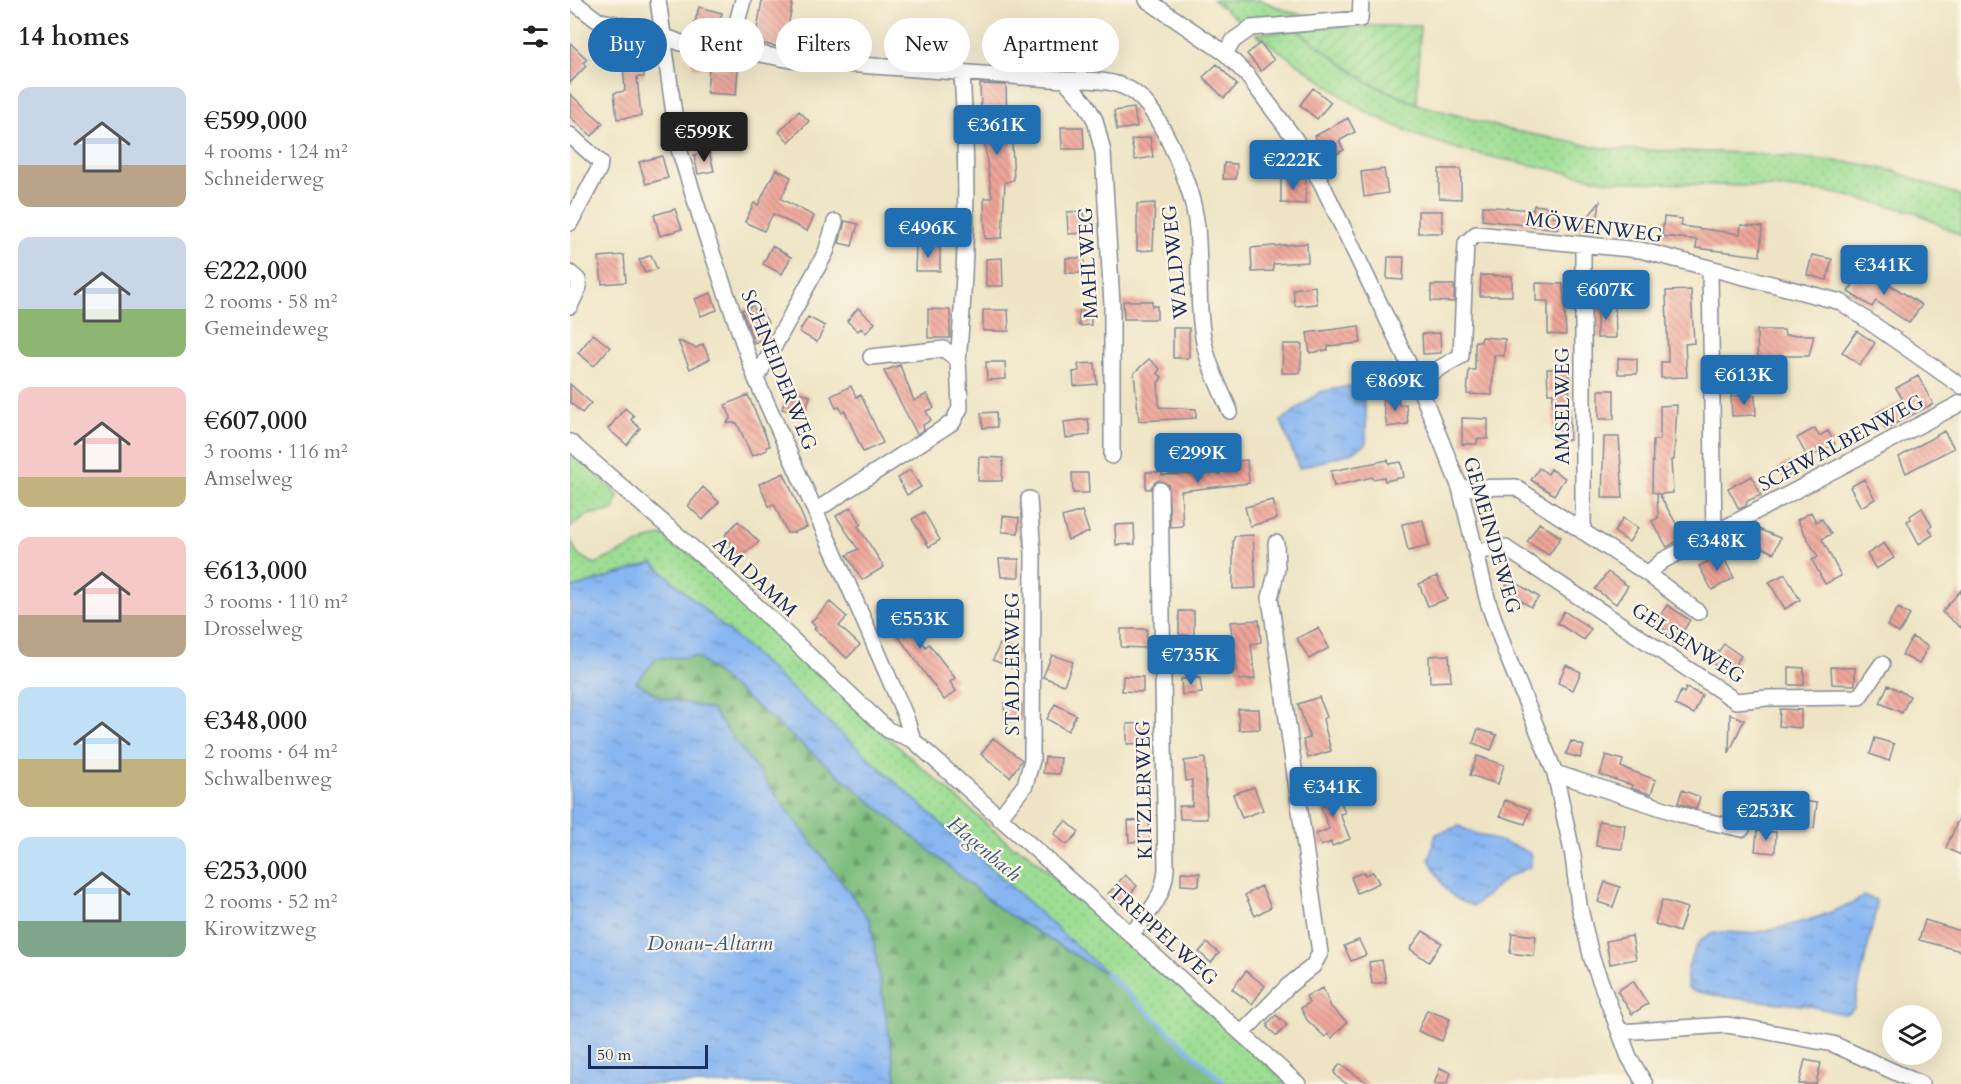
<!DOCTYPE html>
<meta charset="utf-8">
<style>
:root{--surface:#fff;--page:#f2f2f2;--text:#202124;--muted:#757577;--accent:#1f6fb2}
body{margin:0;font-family:Cardo,serif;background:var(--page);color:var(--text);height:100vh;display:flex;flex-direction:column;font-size:22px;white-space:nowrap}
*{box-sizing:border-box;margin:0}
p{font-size:20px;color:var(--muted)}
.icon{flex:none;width:33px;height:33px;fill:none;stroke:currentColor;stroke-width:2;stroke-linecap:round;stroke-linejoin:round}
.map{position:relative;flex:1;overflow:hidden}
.sheet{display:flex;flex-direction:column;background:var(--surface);width:570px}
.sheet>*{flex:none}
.banner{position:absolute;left:18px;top:18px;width:570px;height:54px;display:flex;gap:12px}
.tools{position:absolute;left:1312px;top:1005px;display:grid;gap:12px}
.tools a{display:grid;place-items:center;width:60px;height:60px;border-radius:50%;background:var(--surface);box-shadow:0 6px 24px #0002;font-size:30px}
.scale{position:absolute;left:18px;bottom:15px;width:120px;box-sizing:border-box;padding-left:6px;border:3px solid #1b2f5e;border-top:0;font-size:16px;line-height:21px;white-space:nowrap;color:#1b2f5e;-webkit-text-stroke:4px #fcf5e5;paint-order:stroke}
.price{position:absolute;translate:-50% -51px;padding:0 14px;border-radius:6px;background:var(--accent);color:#fff;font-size:20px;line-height:39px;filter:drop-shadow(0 2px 3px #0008)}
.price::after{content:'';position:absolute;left:50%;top:36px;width:18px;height:14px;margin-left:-9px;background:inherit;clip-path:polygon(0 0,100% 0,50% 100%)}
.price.on{background:#222;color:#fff}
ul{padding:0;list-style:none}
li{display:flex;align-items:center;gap:18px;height:150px;padding:0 18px}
li span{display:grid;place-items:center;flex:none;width:168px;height:120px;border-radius:12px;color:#555}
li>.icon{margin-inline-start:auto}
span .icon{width:72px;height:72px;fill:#fffc;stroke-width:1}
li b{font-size:26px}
h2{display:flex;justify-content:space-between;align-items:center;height:72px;padding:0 18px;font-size:26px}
.tag{padding:0 21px;border-radius:27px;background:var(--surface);box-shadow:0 6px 24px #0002;font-size:21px;line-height:54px}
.tag.on{background:var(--accent);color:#fff}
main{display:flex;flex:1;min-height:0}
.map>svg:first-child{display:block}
.grass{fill:url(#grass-dots);stroke:#5c8679;stroke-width:1.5}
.forest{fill:url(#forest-firs);stroke:#4c766e;stroke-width:1.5}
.garden{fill:url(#garden-furrows);stroke:#5c8679;stroke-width:1.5}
.water{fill:url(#water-ripples);stroke:#5172a8;stroke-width:1.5}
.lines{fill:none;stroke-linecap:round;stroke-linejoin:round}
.stream{stroke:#87b6f2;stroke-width:4.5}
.building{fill:url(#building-back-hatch)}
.street-casing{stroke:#848a92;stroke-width:18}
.street{stroke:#fff;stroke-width:15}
.labels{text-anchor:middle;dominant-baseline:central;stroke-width:4.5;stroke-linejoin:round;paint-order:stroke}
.street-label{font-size:20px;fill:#1b2f5e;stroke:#fcf5e5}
.water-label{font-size:21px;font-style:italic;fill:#3b588a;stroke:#fcf5e5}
</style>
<main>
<section class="sheet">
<h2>14 homes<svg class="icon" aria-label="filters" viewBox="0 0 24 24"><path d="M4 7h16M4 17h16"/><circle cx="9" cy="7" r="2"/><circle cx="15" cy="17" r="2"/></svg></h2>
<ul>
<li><span style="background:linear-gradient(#c9d6e8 65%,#b9a48a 0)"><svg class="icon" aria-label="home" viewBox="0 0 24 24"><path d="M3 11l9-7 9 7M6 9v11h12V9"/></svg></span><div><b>€599,000</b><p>4 rooms · 124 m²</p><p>Schneiderweg</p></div></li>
<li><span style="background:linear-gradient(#c9d6e8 60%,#8fb573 0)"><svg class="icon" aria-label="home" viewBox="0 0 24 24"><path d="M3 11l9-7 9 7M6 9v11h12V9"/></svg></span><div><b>€222,000</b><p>2 rooms · 58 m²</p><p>Gemeindeweg</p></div></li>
<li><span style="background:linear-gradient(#f6c9c9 75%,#c2b280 0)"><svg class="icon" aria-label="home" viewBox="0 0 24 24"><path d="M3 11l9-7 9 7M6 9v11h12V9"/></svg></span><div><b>€607,000</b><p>3 rooms · 116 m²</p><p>Amselweg</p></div></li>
<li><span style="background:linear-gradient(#f6c9c9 65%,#b9a48a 0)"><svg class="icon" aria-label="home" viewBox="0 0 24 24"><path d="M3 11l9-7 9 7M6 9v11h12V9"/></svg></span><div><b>€613,000</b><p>3 rooms · 110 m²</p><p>Drosselweg</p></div></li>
<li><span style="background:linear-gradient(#bfe0f5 60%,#c2b280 0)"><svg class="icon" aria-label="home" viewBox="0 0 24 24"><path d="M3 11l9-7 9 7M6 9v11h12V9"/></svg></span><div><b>€348,000</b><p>2 rooms · 64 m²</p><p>Schwalbenweg</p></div></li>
<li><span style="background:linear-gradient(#bfe0f5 70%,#7fa58c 0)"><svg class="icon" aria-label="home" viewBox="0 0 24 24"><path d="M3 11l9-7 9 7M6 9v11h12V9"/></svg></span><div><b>€253,000</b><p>2 rooms · 52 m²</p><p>Kirowitzweg</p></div></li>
</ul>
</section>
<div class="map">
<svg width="1391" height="1084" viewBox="0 0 1391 1084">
<defs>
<pattern id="grass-dots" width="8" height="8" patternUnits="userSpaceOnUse" patternTransform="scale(1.5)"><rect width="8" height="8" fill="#9ede94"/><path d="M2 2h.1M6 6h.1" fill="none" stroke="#88bf82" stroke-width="1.8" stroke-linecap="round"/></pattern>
<pattern id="forest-firs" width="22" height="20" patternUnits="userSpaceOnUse" patternTransform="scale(1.5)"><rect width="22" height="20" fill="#7ebd7e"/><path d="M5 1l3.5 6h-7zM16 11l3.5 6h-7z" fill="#669a6a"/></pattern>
<pattern id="garden-furrows" width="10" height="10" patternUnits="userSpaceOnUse" patternTransform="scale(1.5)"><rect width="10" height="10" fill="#9ede94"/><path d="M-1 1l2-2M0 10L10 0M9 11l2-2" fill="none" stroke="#88bf82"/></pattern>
<pattern id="water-ripples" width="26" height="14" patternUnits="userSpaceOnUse" patternTransform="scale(1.5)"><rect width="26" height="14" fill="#87b6f2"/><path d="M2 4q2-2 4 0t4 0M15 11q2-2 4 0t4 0" fill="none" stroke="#6e94c7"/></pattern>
<pattern id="building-back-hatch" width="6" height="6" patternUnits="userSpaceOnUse" patternTransform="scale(1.5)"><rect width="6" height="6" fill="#efa499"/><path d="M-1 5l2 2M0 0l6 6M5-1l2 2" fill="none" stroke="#c18680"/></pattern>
</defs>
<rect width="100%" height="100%" fill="#fcf5e5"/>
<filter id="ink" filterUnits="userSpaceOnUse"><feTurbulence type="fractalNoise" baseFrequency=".0167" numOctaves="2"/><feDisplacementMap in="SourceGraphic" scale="12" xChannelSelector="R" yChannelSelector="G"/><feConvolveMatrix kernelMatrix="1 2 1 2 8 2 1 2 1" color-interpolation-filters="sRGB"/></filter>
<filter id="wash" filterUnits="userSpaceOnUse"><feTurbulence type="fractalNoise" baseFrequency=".008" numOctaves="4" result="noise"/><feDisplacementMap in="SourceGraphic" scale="24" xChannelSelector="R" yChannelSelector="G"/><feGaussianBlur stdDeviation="1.35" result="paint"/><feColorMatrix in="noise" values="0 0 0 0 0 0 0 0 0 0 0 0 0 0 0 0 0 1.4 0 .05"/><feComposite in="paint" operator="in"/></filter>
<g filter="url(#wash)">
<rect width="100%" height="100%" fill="#eee4c5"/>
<!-- grass -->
<path class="grass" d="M643,0h48l28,12 36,6 -80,7z
M727,30l72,53 48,21 93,26 98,19 141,4 106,10 38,8 68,25v40l-46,-24 -85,-20 -58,-5 -164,-6 -144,-30 -48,-16 -52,-24 -108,-77z
M0,449l48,46 -4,15 -28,5 -16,13z
M96,535l11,8 209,193 125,109 14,6 264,233h-64l-572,-521 -83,26v-50l8,16 17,9 57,-26z"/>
<!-- forest -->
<path class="forest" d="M127,657l304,253 110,67 114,107h-328l-27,-164 -158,-210 -52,-13 -24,-15 21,-24z"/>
<!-- garden -->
<path class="garden" d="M768,26h82l-3,78 -48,-21 -72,-53z"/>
<!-- water -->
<path class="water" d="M779,386l13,8 4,20v30l-15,9 -52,15 -18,-47 39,-29z
M83,563l458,414 -110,-67 -304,-253 -40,1 -21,24 24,15 52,13 158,210 27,164h-327v-495z
M889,826c20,12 59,17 73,29l-2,12 -22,10 -34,29c-27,-6 -33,-24 -45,-47l7,-25z
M1295,896l11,4v10l-22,98 -4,4 -7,2 -33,-8 -85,-9 -33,-6 -4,-4c-4,-16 5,-45 21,-52 12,-6 28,-1 41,-2 38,-5 82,-18 115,-37z"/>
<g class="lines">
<!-- stream -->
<path class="stream" d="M536,973l119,111"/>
</g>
<g id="blocks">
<!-- building -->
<path class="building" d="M192,0h31l-9,48 -29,-6z
M129,7l23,6 -6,20 -22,-7z
M447,27l11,7 -9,15 -11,-7z
M0,43l17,16 -4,4 3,3 -16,17z
M690,43l14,17 -13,11 -14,-17z
M506,45l21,3 -2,19 -21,-3z
M123,55l19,1 -1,12 -19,-1z
M73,59l1,18h-7l4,39 -24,3 -3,-26 11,-2 -2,-28z
M647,64l20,21 -13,13 -21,-21z
M139,68l29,2 -2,25 -29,-2z
M410,84l26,1 1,41h4l3,54 -9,2 -3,56 -17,1 -1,-41h8l-7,-51v-38h-4z
M743,88l18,14 -14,17 -17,-14z
M0,94l33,29 -11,13 -22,-19z
M564,108l3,19 -20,3 -3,-19z
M229,111l10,10 -20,21 -10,-10z
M778,118l7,14 -16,9 5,9 -17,9 -12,-23z
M152,119l15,1v17l-22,-1v-10z
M491,127h22l1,22h-22z
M580,137l3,20 -18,3 -4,-20z
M139,151l5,20 -16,3 -4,-19z
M92,156l6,22 -22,6 -7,-22z
M654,163l13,1 -1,15h-13z
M206,169l15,8 -10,22 33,17 -7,15 -34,-17 -9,17 -19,-9 9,-19 4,2z
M814,169l4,24 -24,4 -3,-25z
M869,169h22v30l-22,-1z
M711,178l25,1 -1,25 -24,-1z
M1030,202l-4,29 -16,-2 1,-12 6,1z
M585,203l-2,47 -16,1v-47z
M964,205l19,2 -1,9 7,1 -1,12 -76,-9 1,-14 50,4z
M105,209l7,20 -22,7 -6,-21z
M513,211l2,22 -17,1 -1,-22z
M848,211h24v22h-24z
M1094,217l18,2 -1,7 59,8 1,-9 21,2 -2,29 -64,-8 1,-8 -35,-4z
M275,221l13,3 -6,22 -13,-3z
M737,243l1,19 -35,2v7l-21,1 -1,-24z
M202,246l19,11 -9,17 -19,-10z
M346,246l24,1v24h-25z
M54,255l2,27 -24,2 -3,-27z
M81,255l6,14 -12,4 -6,-13z
M1242,255l20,4 -5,21 -20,-5z
M818,257h16l-1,23 -16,-1z
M432,258l1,28h-17v-27z
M496,258h18v15h-18z
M1294,268l58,37 -13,18 -33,-22 -4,6 -24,-15z
M911,275l31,1v20h-32z
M1035,276h18v15h-17z
M966,283l27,1 3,51 -18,-1v-33h-12z
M861,285h23v17l-23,-1z
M745,286l2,18 -22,2 -2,-17z
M1121,290l3,53 -9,1 2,33 -26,1v-16h7l-2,-71z
M141,293l6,17 -16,6 -6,-17z
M553,301h29v5h5v13h-33z
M1027,304h18l1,34h-19z
M183,306l3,6 5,-2 7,13 -6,3 6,11 -14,6 -12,-33z
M288,308l17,15 -9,10 -5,-5 -3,3 -11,-10z
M358,309l22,1v28h-22z
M413,310h25l1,21h-26z
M509,311h12v14l-12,1z
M238,317l17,9 -8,16 -18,-10z
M789,326l2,17 -33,3v4l-18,3 -3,-20z
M603,328h16v30h-16z
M1187,330h27l1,5h29l-5,21h-24v13h-27z
M1287,331l18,12 -15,22 -18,-13z
M870,333l1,20 -18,1 -1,-20z
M23,334l17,13 -16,19 -16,-13z
M912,337l23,2 -1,17 -10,-1 -2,40 -25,-1 2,-24h6v-29l6,1z
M108,341l18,7 7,-4 7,15 -20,10z
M713,344h19l-2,29h-18z
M1048,358l19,1v15h-19z
M579,359l11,10 -3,4 5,4 -4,6 1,24 37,2v9l-57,3 -5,-48z
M416,362h19l1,17 -19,1z
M525,363l2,21 -23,2 -1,-14 6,-1 -1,-7z
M330,365l14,36 13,-7 7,14 -8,3 5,9 -8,5 1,4 -7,5 -33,-63z
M977,369h22l1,71 -17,-1v-46h-5z
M1348,376l15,28 -48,25 -9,-16 27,-13 -7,-12z
M0,384l21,19 -9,10 -12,-11z
M281,386l5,11 5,-2 22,48 -20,9 -18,-41 -3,1 -3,-5 -3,1 -5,-12z
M218,388l22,8 -6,20 -22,-7z
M1029,390h15v29h-15z
M178,395l22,51 -4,1 1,3 -15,6 -15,-33h-10l4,-6 -6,-12z
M1185,395l1,20 -24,1 -1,-20z
M828,396l1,9 7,-1 2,20 -21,3 -5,-29z
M1107,405l-3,55h-3l2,33 -14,1 25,43 -17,10 -15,-26 6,-3 -1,-25 -5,-1 1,-52h7v-34z
M55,408l9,8 -3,4 9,8 -13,17 -19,-16z
M426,412l1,15 -14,1 -2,-15z
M892,418l26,1v20h-11v5h-15z
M518,419l2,16 -24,3 -2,-16z
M1245,428l4,8 9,-5 7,13 -27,14 -11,-20z
M1374,431l10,17 -48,25 -7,-16z
M1034,437h15l4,61h-21z
M409,457l24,1 -1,23h-24z
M677,460l2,23 -68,8 2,35 -13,1 -2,-42 -9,-5 -4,2 -5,7h-4v-17h15l1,3 58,-1 -1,-12z
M818,460l1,4 12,-2 3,15 -19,4 -1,-4 -11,2 -1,-2 -38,9 -3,-15z
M1219,462l7,11 -13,6 -5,-12z
M969,468l9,6 3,-5 14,9 -11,17 -23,-15z
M340,470l11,17 -14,8 -9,-17z
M214,473l23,54 -15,6h-5l-13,-29 -5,2 -10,-22z
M502,473h16l1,20h-16z
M1182,476l9,19 -14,6 -1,5 -7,3 -11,-21z
M1294,479l11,20 -14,8 -11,-20z
M133,487l16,15 -16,18 -15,-14z
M703,500l4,19 -27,7 -5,-19z
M281,507l10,17 -3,2 26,41 -22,13 -15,-25 11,-6 -22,-33z
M1352,508l10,18 -3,2 4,7 -14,9 -12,-23 4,-2 -1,-3z
M512,511l7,21 -21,8 -6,-23z
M354,512l16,28 -11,7 -17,-28z
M1241,512l5,10 6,-3 9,15 -9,5 19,37 -16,8 -13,-24 6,-3 -21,-37z
M433,516l16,2 -1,15 -16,-1z
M1053,518l15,10 -9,14 -15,-10z
M853,520l6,26 -21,5 -6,-27z
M168,521l21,21 -21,16 -10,-10 4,-3 -7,-10z
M969,523l22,14 -12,18 -22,-13z
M564,524l1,20 -19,1 -1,-20z
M1186,528l24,10 -6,15 -24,-11z
M683,535l3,53 -23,1v-48l2,-5z
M1314,543l10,15 -18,11 -9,-15z
M1152,554l12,24 -22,12 -13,-24z
M429,559h20v18h-18z
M1038,572l20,14 -12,18 -21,-15z
M1215,574l15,26 -15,9 -16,-27z
M867,576l10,23 -19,7 -9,-22z
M940,579l29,18 -8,10 -27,-17z
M1391,590v38l-19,-16z
M324,598l13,18 -3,2 22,29 3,-3 26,34 -5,4 6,9 -12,9 -65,-91z
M260,602l17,15 -8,9 21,19 -13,13 -33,-29 2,-2 -5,-5z
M1097,605l23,15 -11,18 -24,-14z
M1328,608l12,7 -11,18 -12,-7z
M609,611h15v24h-15z
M994,611l27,18 -7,11 -27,-17z
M689,620l2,22 -10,2 4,35 -16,1 -9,-58z
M748,628l11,20 -20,11 -12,-21z
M551,629h26l-1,19 -25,-1z
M1342,637l16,9 -9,18 -17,-9z
M430,644l19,8 -7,16 -19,-8z
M1154,644l17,12 -13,18 -17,-12z
M482,655l21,7 -9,23 -21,-8z
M879,655l2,26 -21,1 -1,-26z
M996,665l15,7 -8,18 -15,-7z
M1219,667l15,1v17h-15z
M1261,667l24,1v17l-23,-1z
M553,676l20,1v15l-21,-1z
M630,678l2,15 -20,2 -1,-16z
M1318,685l22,11 -8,17 -22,-10z
M1116,688l16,7 -8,19 -19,-9 6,-14 3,2z
M749,697l8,20 -4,2 8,32 -23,7 -5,-18 7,-2 -12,-34z
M434,703h17v17l-16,1z
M485,704l21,11 -8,16 -21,-12z
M668,709h21l1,20 -21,1z
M1210,709l21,1v18l-22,-2z
M1160,714l14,6 -15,33v-1z
M577,723l1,20 -21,1v-20z
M908,729l19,6 -6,15 -18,-7z
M423,738l29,22 -12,17 -29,-23z
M1305,738l19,6 -5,17 -19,-7z
M1001,741l13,5 -4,12 -14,-4z
M1036,755l17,5 -2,7 35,13 -5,14 -20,-6 1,-3 -32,-10z
M907,756l27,9 -6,19 -28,-9z
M475,757l16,1 -2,16 -16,-1z
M635,758l2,61h-27l-1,-13h13v-26l-6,1 -2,-20z
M764,782l11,31 -5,1 10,25 -18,7 -1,-4 -10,4 -5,-12 13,-5 -8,-22 6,-2 -7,-18z
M684,787l9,23 -21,8 -9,-24z
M1112,790l18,7 -4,12 -18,-6z
M1157,797l13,1v21l-13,-3z
M935,800l25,9 -5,15 -25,-8z
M1233,801l14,2 -3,25 -17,-2 2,-19h4z
M1391,814v41l-15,-7z
M579,820l1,21 -21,1 -1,-21z
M496,821l13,11 -12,13 -13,-11z
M1029,821l26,4 -3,24 -26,-3z
M1187,831l19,1 -1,21 -20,-2z
M611,872l19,1 -1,13 -18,-1z
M794,872l1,3 8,-3 6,11 -22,10 -6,-16z
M555,875l12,11 -17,19 -12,-11z
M1035,882l15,5 -7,20 -15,-5z
M691,886l10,21 -16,9 -10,-21z
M1092,900l25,8 -8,24 -24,-8z
M1355,920l36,11v20l-42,-11z
M853,931l19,12 -13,19 -19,-13z
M942,933l24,3 -2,20 -24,-3z
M1062,936l4,23 -26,5 -4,-23z
M789,940l7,15 -15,6 -7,-15z
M637,943l12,10 -8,10 -12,-11z
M812,960l4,22 -14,2 -3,-22z
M676,971l19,15 -13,18 -20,-15z
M1063,981l15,23 -16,10 -15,-23z
M753,988l8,19 16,15 -15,16 -4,-4 -3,3 -18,-17 -6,-12 8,-5 -3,-7z
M857,1010l23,9 -8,22 -24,-10z
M706,1015l11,10 -10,11 -9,-8v-5z
M1235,1060l16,3 -5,21h-17z
M770,1064l29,20h-22l-10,-7 -3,-5z
M870,1068l11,5 -4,11h-13z"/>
</g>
</g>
<g filter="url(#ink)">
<use href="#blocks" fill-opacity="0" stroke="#848a92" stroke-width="1.5"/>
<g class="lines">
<defs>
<path id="street" d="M1,0l26,20 56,12 28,11 49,5 61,12 274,20c60,-1 76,5 104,61 13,28 25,56 28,87 4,40 -1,80 8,119 5,22 16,44 25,64
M88,0l21,149 29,92 48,138 95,212 54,124 8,25
M577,0l78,53 22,22 48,64 26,43 96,199 43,107 28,114 18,51 49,120 18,83 6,49 13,54 37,98 16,27
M160,48l13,-48
M655,53l9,-13 17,-12 109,-9 1,-19
M495,80l21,24 9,16 8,32 9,152v152
M0,135l30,27 -1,7 -29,54
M1013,245v287
M1140,270l4,264
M0,273l8,7 1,7 -9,19
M388,360c9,-94 10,-192 4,-287
M186,379l70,-127 9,-30
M847,381l44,-25 5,-113 10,-9 164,16 201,52 120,84
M0,442l155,134 163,154 25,10 385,344
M890,488l55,-1 133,87 14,-13 299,-158
M245,511l138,-89 7,-14 -2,-48 -14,-11 -73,8
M907,552l27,-5 232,154 31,-3 92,-1 23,-33
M1078,574l50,38
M985,773l137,45 50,11
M429,818l26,-33 7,-25 1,-206 -4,-55
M561,934c18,-21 33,-36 35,-65l-6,-379
M1050,1032l106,-7 22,3 85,16 88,40
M672,1033l46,-47 25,-20 7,-13 -50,-355 7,-29 -1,-26"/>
</defs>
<!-- street casing -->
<use href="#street" class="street-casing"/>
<!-- street -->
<use href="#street" class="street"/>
</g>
</g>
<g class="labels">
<!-- street labels -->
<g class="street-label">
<text transform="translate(1024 227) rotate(7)">MÖWENWEG</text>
<text transform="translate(605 262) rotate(-96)">WALDWEG</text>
<text transform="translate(518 263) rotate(-93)">MAHLWEG</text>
<text transform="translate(209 370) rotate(68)">SCHNEIDERWEG</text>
<text transform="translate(992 406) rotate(-90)">AMSELWEG</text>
<text transform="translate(1271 443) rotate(-28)">SCHWALBENWEG</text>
<text transform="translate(922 535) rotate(74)">GEMEINDEWEG</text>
<text transform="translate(185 577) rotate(43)">AM DAMM</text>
<text transform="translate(1118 643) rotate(33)">GELSENWEG</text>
<text transform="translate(442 664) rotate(-90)">STADLERWEG</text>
<text transform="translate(574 790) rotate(-91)">KITZLERWEG</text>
<text transform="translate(593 935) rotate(42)">TREPPELWEG</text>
</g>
<!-- water labels -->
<g class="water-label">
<text transform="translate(414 849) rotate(40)">Hagenbach</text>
<text x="140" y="943">Donau-Altarm</text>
</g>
</g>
</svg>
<div class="tools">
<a><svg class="icon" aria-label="layers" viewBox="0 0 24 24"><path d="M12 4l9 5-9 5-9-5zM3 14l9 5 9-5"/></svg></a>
</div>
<div class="scale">50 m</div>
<b class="price" style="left:427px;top:156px">€361K</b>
<b class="price on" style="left:134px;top:163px">€599K</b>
<b class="price" style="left:723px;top:191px">€222K</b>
<b class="price" style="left:358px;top:259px">€496K</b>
<b class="price" style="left:1314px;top:296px">€341K</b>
<b class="price" style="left:1036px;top:321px">€607K</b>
<b class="price" style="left:1174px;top:406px">€613K</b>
<b class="price" style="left:825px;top:412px">€869K</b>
<b class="price" style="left:628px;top:484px">€299K</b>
<b class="price" style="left:1147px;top:572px">€348K</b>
<b class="price" style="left:350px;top:650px">€553K</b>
<b class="price" style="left:621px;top:686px">€735K</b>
<b class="price" style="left:763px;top:818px">€341K</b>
<b class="price" style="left:1196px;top:842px">€253K</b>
<div class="banner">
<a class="tag on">Buy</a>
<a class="tag">Rent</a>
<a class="tag">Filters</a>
<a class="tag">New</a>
<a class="tag">Apartment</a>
</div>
</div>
</main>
